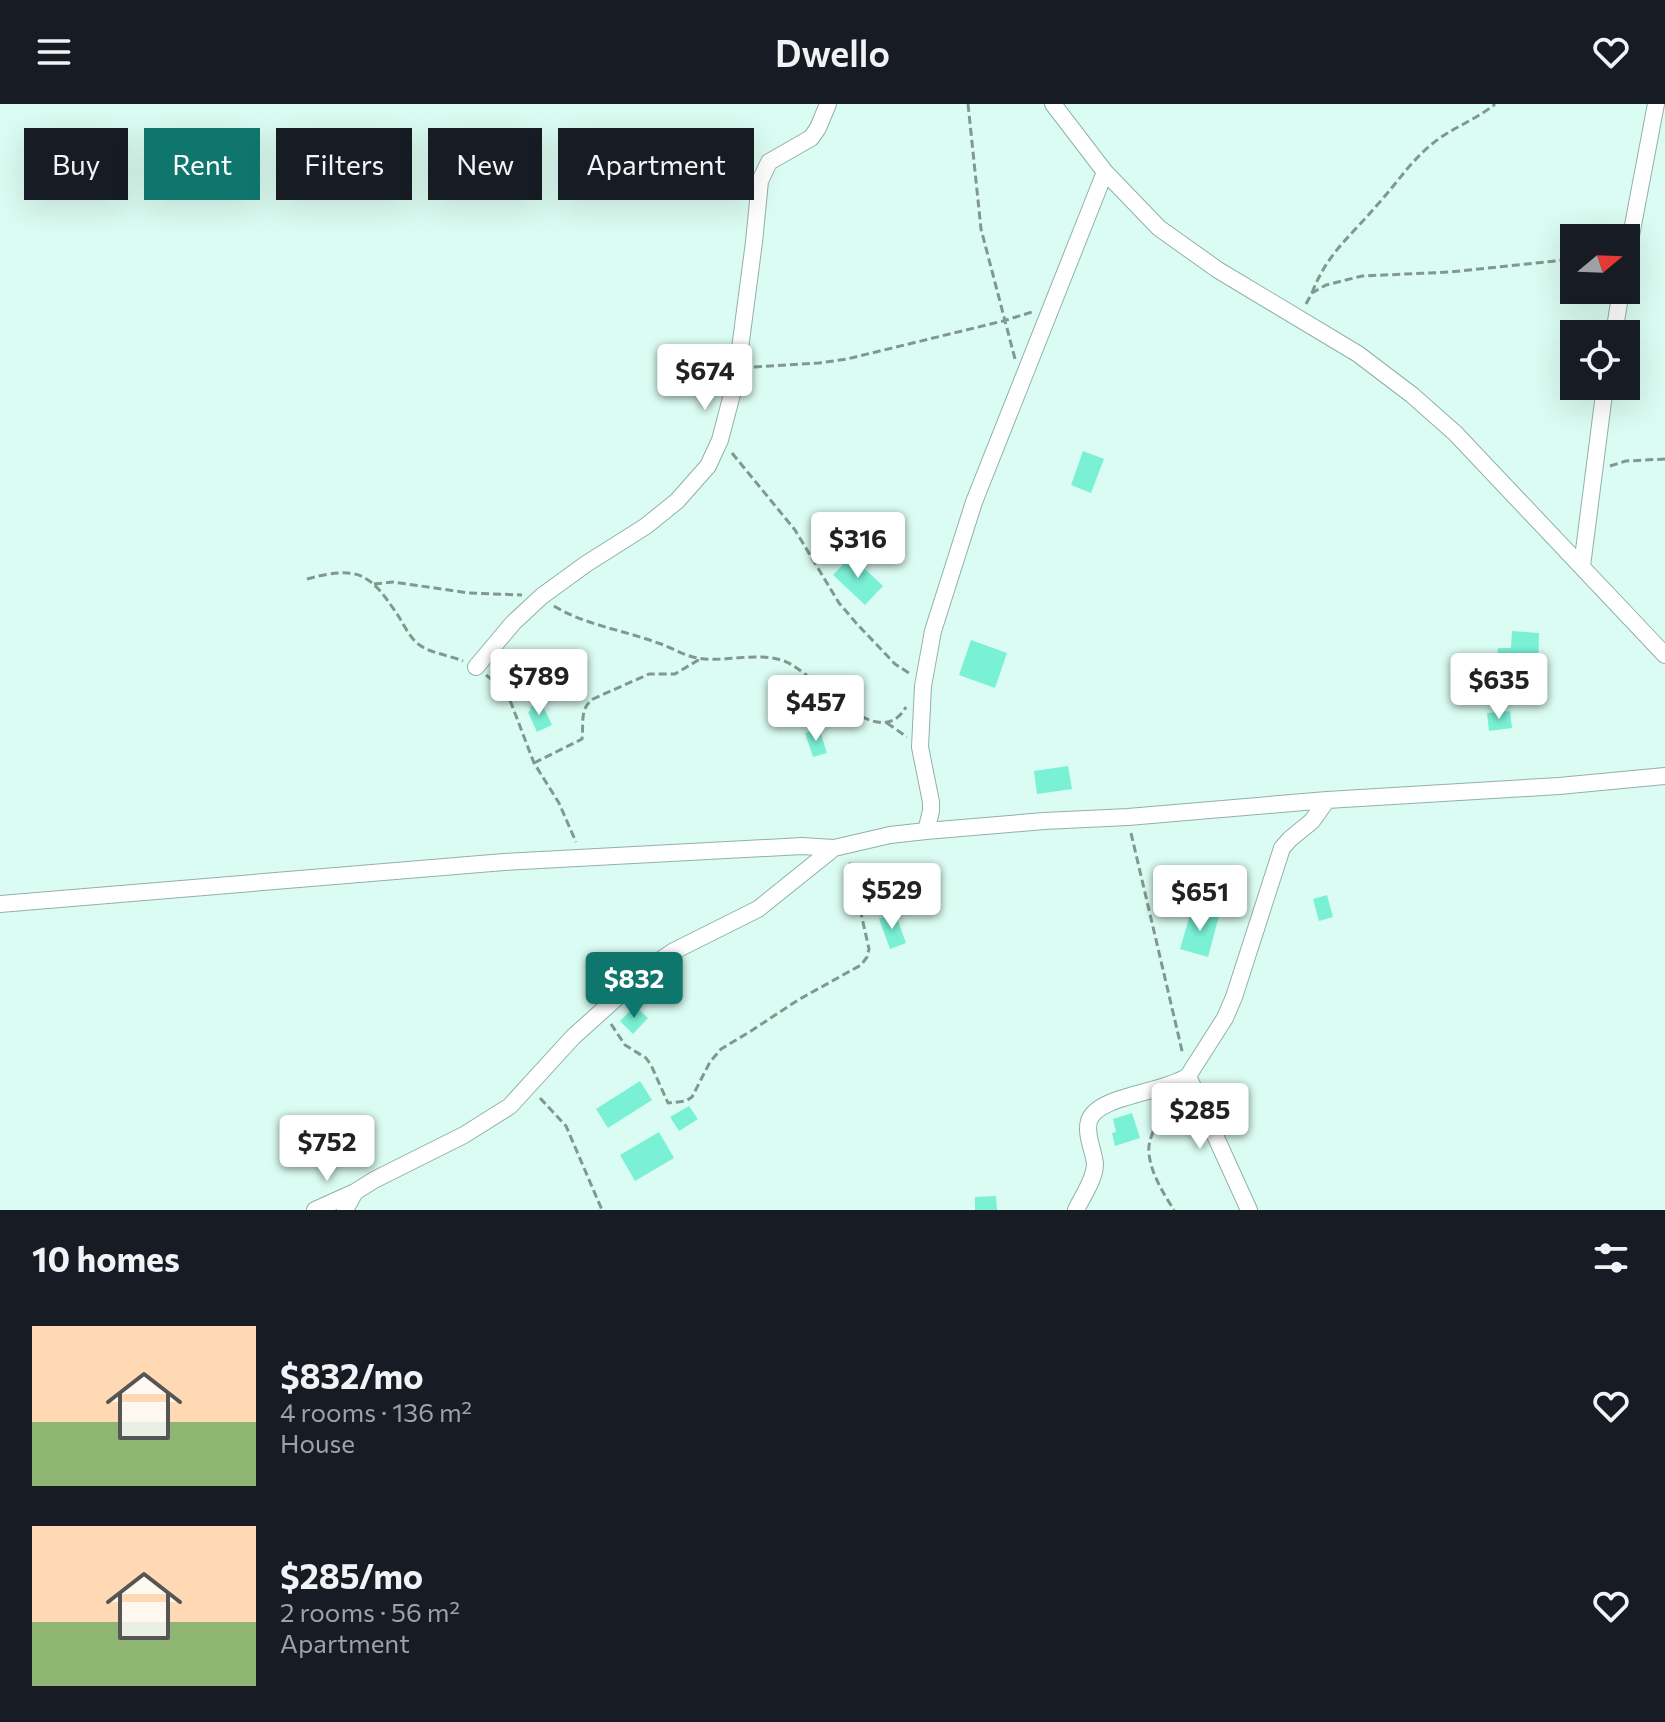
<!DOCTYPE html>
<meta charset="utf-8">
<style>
:root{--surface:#171b24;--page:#20242c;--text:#f1f3f6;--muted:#9ea1a6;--accent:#0f766e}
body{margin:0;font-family:Commissioner,sans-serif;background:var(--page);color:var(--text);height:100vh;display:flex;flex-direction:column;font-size:30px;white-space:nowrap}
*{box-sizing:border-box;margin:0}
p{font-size:26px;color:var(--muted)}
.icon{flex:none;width:44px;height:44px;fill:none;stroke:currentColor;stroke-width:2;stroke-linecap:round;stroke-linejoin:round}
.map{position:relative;height:1106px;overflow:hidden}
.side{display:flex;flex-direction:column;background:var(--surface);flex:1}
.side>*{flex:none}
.guide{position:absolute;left:24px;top:24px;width:800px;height:72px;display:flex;gap:16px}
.needle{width:52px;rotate:71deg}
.tools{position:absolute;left:1560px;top:120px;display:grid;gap:16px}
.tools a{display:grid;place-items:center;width:80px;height:80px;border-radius:0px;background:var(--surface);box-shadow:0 8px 32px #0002;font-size:40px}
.price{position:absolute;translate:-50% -68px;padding:0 18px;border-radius:8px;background:#fff;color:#222;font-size:26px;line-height:52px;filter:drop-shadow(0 2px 4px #0008)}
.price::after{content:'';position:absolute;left:50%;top:48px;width:24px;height:18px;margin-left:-12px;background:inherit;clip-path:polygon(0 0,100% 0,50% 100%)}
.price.selected{background:var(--accent);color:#fff}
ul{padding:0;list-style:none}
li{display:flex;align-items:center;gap:24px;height:200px;padding:0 32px}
li span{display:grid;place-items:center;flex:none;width:224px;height:160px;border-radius:0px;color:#555}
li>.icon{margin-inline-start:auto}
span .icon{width:96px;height:96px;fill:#fffc;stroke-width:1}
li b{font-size:34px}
h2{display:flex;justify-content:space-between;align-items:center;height:96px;padding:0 32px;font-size:34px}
.tag{padding:0 28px;border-radius:0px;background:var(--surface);box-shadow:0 8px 32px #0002;font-size:28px;line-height:72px}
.tag.selected{background:var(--accent);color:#fff}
header{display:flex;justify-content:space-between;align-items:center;height:104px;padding:0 32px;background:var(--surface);font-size:36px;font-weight:600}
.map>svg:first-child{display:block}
.building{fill:#7af1d5}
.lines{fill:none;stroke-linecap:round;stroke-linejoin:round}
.minor-casing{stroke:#91b1a8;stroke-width:18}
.path{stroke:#819891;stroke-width:3;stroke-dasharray:8 4;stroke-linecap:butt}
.minor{stroke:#fff;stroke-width:16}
</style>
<header><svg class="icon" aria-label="menu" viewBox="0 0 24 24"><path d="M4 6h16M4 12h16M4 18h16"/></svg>Dwello<svg class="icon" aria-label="heart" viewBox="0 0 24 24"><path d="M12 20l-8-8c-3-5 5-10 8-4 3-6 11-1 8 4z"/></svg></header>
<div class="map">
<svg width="1665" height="1106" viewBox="0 0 1665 1106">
<rect width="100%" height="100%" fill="#dbfcf2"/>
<!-- building -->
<path class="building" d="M1083,347l21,8 -13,34 -20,-8z
M851,452l32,30 -18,19 -32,-30z
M1512,527l27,2 -1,44 -41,-1v-3h-12v-15h12l1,-10h13z
M971,536l36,13 -12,35 -36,-13z
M541,598l11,23 -15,7 -9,-20 3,-2 -1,-3z
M1510,607l2,17 -23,3 -2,-18z
M819,624l8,25 -14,4 -8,-24z
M1068,662l4,23 -35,5 -3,-23z
M1327,791l6,22 -14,4 -6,-22z
M1192,804l27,8 -11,41 -28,-8z
M895,809l11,30 -16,6 -11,-30z
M635,902l13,12 -15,16 -13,-13z
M640,977l12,19 -44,28 -12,-19z
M689,1002l9,13 -19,12 -9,-14z
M1132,1009l8,25 -25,8 -3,-13 4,-1 -3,-13z
M659,1028l15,26 -39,23 -15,-26z
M996,1092l1,14h-22v-13z"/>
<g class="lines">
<defs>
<path id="minor" d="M1053,0l52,68 54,56 59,42 140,84 54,41 43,38 210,222
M1626,158l30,-158
M1614,230l7,-44
M1582,462l23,-180
M476,563l37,-44 29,-27 44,-32 60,-38 31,-25 31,-35 12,-26 16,-61 18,-137 6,-61 9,-19 42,-24 7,-10 10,-24
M926,727l5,-20v-9l-11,-55 3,-61 10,-55 41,-129 131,-330
M0,800l504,-42 298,-16 32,2
M1188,972l61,134
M315,1106l40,-18
M345,1106l10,-18 19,-12 90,-45 46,-29 63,-69 80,-72 21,-14 84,-42 76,-61 56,-13 36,-4 118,-10 84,-4 199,-17 232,-14 106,-10
M1076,1106c6,-13 19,-31 19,-46 -1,-13 -10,-29 -6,-43 8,-26 76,-28 99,-45l37,-58 9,-21 48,-149 8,-9 22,-18 15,-21"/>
</defs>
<!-- minor casing -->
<use href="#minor" class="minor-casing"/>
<!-- path -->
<path class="path" d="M968,0l13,125 34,130
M1312,189c15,-40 40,-58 66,-89 19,-21 32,-42 54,-60 19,-16 44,-24 63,-40
M1306,200l6,-11 14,-8 36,-9 88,-4 124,-13
M754,263l65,-4 28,-4 156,-38 29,-9
M732,349l63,77 44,73 18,21 38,40 14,9
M1610,362l16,-5 39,-2
M307,475c52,-14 63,-6 92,38 5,8 10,19 18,26 11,10 32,12 46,18
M374,480l19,-2 76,11 53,2
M554,502c31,19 69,24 104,37 13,4 26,13 40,15 28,5 58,-7 86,3 30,10 93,96 122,46
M486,571l18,14 4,6 26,68 25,40 17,39
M887,619l20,14
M534,659l48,-24c2,-15 -3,-30 11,-40l56,-25h26l25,-15
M1131,729l52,222
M611,920l14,21 21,13 5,7 17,38 18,-2 6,-4 18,-35 11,-13 30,-18 47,-31 63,-35 6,-8 2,-8 -20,-89
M540,994l26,28 36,84
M1171,996c-8,14 -20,30 -22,46 -2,21 14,47 25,64"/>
<!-- minor -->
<use href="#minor" class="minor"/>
</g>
</svg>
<div class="tools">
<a><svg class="needle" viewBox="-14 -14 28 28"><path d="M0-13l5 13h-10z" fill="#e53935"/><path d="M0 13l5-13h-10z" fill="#9ea1a6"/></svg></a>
<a><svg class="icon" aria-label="locate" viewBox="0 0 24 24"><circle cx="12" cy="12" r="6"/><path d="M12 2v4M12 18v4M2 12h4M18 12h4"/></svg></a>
</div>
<b class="price" style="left:705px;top:308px">$674</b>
<b class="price" style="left:858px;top:476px">$316</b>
<b class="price" style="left:539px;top:613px">$789</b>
<b class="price" style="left:1499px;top:617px">$635</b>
<b class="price" style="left:816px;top:639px">$457</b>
<b class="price" style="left:892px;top:827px">$529</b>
<b class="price" style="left:1200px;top:829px">$651</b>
<b class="price selected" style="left:634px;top:916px">$832</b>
<b class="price" style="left:1200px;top:1047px">$285</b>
<b class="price" style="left:327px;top:1079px">$752</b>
<div class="guide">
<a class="tag">Buy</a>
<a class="tag selected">Rent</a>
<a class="tag">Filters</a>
<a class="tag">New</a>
<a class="tag">Apartment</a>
</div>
</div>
<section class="side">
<h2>10 homes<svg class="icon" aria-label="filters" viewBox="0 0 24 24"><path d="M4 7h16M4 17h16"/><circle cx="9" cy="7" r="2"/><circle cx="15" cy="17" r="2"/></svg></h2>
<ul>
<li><span style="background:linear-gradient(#ffd9b3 60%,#8fb573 0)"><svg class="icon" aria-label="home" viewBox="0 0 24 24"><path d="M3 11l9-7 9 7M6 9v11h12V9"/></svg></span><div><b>$832/mo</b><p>4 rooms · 136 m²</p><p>House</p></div><svg class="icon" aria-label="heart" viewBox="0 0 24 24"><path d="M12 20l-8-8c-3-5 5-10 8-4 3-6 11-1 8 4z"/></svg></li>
<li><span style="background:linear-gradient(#ffd9b3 60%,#8fb573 0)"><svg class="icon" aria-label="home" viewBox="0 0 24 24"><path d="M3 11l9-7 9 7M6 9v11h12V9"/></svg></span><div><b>$285/mo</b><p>2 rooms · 56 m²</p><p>Apartment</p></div><svg class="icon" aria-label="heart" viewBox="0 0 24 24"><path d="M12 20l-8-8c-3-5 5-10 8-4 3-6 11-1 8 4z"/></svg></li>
</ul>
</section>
